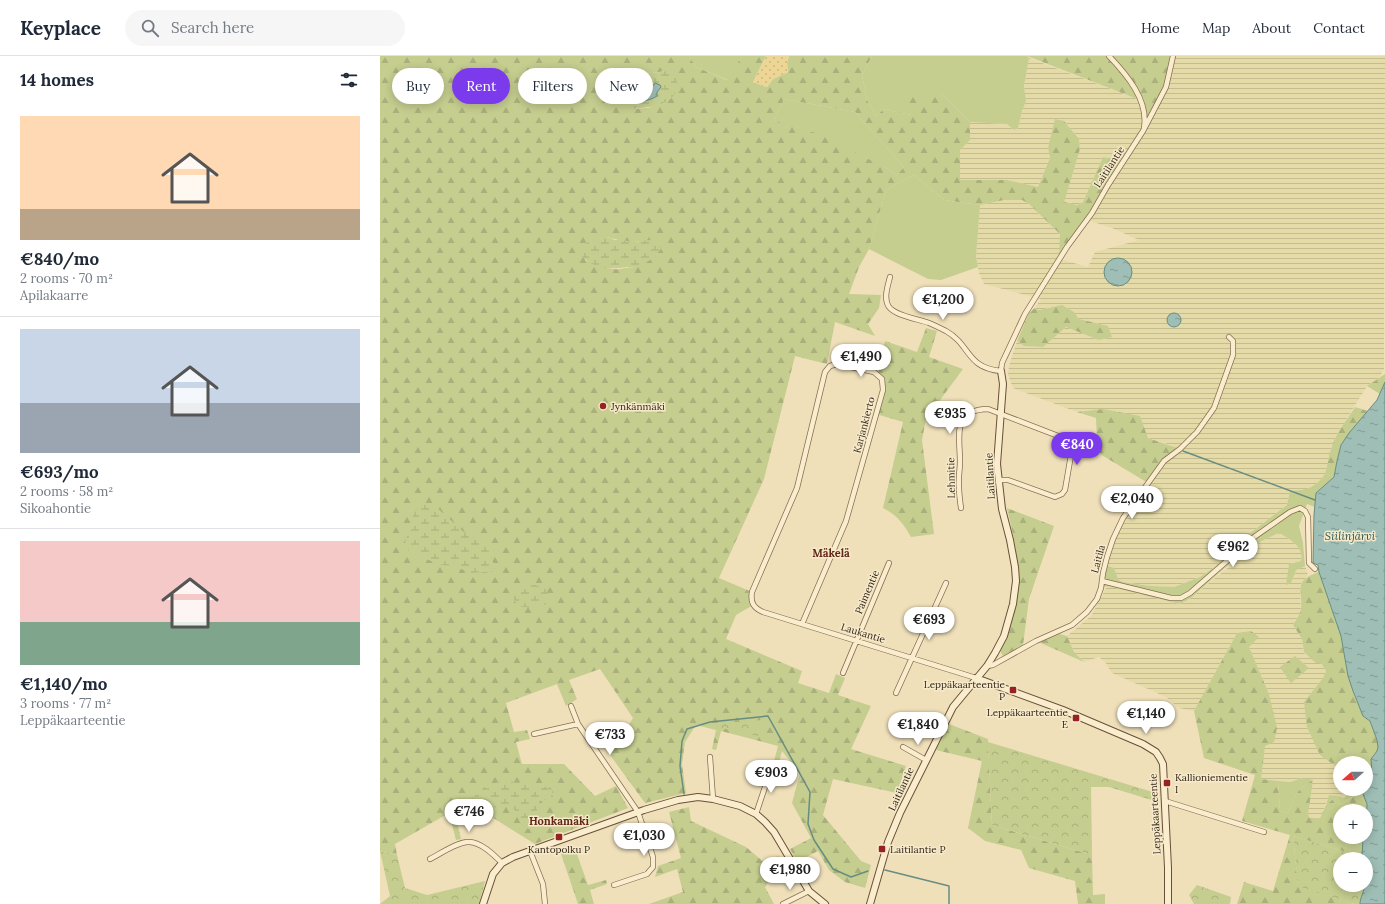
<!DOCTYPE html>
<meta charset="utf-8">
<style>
:root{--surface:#fff;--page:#f6f6f7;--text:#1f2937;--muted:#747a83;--line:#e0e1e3;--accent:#7c3aed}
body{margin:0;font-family:Lora,serif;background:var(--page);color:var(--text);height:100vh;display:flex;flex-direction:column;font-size:15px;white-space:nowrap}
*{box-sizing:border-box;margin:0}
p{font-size:13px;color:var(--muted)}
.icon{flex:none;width:22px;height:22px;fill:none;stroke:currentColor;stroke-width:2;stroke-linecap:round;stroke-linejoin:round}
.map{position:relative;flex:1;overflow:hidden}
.side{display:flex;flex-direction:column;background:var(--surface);width:380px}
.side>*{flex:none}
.top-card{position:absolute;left:12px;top:12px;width:380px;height:36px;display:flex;gap:8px}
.needle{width:26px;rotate:249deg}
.tools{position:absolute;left:953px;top:700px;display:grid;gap:8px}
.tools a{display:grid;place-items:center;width:40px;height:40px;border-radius:50%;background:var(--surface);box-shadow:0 2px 10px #0003;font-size:20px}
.price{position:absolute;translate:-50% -34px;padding:0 9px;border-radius:14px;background:#fff;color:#222;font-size:13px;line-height:26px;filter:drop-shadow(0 1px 2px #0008)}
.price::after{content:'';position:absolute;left:50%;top:24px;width:12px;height:9px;margin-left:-6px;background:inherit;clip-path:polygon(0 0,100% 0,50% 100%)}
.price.on{background:var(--accent);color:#fff}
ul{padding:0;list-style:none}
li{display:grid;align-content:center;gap:8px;height:212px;padding:0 20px}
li+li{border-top:1px solid var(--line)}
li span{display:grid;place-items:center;height:124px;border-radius:0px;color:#555}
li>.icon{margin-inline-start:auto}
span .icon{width:72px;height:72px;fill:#fffc;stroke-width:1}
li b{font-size:17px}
h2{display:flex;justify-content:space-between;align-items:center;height:48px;padding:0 20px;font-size:17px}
.chip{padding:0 14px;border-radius:18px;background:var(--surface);box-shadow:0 2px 10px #0003;font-size:14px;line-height:36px}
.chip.on{background:var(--accent);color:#fff}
header{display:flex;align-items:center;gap:24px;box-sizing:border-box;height:56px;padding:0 20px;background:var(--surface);border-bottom:1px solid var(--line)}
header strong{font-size:19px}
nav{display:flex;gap:22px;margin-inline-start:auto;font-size:14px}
.search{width:280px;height:36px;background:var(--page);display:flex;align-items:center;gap:10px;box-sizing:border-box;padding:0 14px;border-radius:22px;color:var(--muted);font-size:15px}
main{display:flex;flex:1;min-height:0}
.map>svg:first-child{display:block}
.farmland{fill:url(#farmland-rules);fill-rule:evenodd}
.green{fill:#c5cd8f}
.forest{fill:url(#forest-firs);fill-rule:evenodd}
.wetland{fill:url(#wetland-marsh)}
.sand{fill:url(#sand-dots)}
.park{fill:url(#park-crowns)}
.water{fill:url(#water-ripples);stroke:#678d83}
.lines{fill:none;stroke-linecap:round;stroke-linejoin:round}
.stream{stroke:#678d83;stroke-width:1.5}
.street-casing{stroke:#866f54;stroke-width:6}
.secondary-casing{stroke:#685038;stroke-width:8}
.street{stroke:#faedcd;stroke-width:4.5}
.secondary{stroke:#faedcd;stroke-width:6}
.poi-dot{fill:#972223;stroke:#f6eaca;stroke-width:1.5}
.labels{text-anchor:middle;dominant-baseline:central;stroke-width:3;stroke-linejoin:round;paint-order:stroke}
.street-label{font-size:10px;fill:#34271a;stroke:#f6eaca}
.poi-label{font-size:10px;fill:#34271a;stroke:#f6eaca;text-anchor:start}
.water-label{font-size:11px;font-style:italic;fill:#285552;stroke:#f6eaca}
.neighbourhood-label{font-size:11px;font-weight:bold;fill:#632818;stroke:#f6eaca}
</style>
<header>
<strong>Keyplace</strong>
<div class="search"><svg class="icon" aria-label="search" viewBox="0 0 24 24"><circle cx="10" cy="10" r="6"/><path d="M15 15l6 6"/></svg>Search here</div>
<nav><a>Home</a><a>Map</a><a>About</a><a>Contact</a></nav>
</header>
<main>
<section class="side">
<h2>14 homes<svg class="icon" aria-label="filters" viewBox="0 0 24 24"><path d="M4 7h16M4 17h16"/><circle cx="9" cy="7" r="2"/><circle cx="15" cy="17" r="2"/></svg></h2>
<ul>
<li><span style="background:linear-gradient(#ffd9b3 75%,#b9a48a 0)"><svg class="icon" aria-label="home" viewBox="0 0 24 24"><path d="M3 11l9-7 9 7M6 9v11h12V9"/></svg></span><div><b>€840/mo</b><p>2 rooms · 70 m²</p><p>Apilakaarre</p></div></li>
<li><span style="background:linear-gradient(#c9d6e8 60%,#9aa5b1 0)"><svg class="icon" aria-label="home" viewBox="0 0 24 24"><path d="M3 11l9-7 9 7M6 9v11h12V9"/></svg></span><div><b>€693/mo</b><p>2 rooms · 58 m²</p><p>Sikoahontie</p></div></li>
<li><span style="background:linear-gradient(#f6c9c9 65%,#7fa58c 0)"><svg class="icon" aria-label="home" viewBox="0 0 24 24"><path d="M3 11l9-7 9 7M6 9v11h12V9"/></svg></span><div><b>€1,140/mo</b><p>3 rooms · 77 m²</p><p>Leppäkaarteentie</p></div></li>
</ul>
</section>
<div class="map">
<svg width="1005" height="848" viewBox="0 0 1005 848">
<defs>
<pattern id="farmland-rules" width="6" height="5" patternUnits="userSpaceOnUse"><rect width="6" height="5" fill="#e5dba8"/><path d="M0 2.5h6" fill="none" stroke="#c5bc90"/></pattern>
<pattern id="forest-firs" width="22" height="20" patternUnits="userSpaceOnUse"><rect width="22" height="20" fill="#c5cd8f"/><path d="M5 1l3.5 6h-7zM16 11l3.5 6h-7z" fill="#aab07b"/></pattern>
<pattern id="wetland-marsh" width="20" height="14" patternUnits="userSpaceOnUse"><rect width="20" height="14" fill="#c5cd8f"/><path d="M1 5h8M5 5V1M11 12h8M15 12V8" fill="none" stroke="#aab07b"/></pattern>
<pattern id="sand-dots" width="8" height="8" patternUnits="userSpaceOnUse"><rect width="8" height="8" fill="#edd695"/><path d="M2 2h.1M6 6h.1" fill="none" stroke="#ccb880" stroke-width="1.8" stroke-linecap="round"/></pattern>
<pattern id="park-crowns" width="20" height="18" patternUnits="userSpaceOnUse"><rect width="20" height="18" fill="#c5cd8f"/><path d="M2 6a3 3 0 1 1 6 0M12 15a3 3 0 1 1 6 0" fill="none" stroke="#aab07b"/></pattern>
<pattern id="water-ripples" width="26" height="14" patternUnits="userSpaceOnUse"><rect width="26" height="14" fill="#9fbfb6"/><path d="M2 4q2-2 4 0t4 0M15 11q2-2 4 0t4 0" fill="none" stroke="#829b93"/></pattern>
</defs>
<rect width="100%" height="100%" fill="#efe0ba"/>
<!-- farmland -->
<path class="farmland" d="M793,0h212l-1,313 -5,9 -12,8 -31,50 -5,12 -3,16 -3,10 -6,8 -10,7 -19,2 -3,14 -51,39 -21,23 -15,10 -26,10 -24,-1 -28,-4 -4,-3 -4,-11 -6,-2 -1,-9 16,-39 48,-73 -23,-7 -45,-29 -26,3 -64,-24 -5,-13 1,-9 8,-25 7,5 19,1 23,-20 33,13 13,-3 -4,-11 -29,-7 -5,-7 -12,-7 -23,5 -4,-2 6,-9 -57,-15 -5,-11 -3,-16 4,-52 24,-5h18l7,4 31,30v25l28,8 7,-15 44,-12 -27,-12 -25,-8 16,-63 -20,45 -6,3 -14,-3 17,-53 -1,-10 -15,-18 -16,27 2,10 -12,29 -31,-7h-48l1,-30 10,-10v-18l37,2 7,6 4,-2 4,-17 4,-10 -2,-15 5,-28 111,42zM738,202l9,2 5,17 -6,7 -9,2 -8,-4 -3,-4z
M900,477l19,13 3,8 -1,7 -12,3 2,19 5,-14 9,-3 3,9 -8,10 1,27 -8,13 9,14 2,14 17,10 5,8 -3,7 -19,24 30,63 6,2v22h12l-1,3 -7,6 -7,-2h-8l-9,22 -10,1 -2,-5 -6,-36 -12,4 -29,-3 8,-85 -20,-47 -12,-14 -43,78 -15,-3 -13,-11 -54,-24 -7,-11 -6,-5 -15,5 -10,-10 -7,-16 24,-20 16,-30 73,18 11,-6 64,-53 12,-7z"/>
<!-- green -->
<path class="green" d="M309,0h53l-14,24 -32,-13z
M492,0h155l2,2 -5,28 2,15 -4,10 -4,17 -4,2 -7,-6 -37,-2 -29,-29 -30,22 -27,-6 -8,7 -9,-16 -5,-25z
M404,43l71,13 49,55 -7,8 -11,-7 -112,-47z
M534,119l30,25 36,5 -4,52 2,10 -37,13 -13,-1 -59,-30 17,-59z
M945,418l9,3 -18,16 -1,14 -8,-3 -8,22 4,17 2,23 -9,4 -5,13 -5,2 3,-21 12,-3c3,-15 -10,-20 -21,-28 -33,11 -62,42 -89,65l-11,6 -73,-18 -6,2 6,-31 1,9 6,2 4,11 4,3 28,4 24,1 26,-10 15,-10 21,-23 51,-39 3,-14c17,-1 25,-3 35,-17z
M922,722l11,2c-18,11 -18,15 -25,33l-8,-2 -2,-30 12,1z
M972,733h13l-2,5 2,5 -12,-3 -13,9 -3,-9 -11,9 3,-10 8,1 7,2 7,-6z"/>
<!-- forest -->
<path class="forest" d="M0,0h309l7,11 31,13 15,-24h24l-13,26 14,5 6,-8 15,-7 -1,-9 2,-7h83l-10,19 5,25 9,16 8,-7 27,6 -9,-11v-11h39l29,29v18l-10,10v30h47l31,7 12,-29 -2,-10 7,-29 9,2 15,18 1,10 -16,53 13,3 6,-3 20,-45 21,4 -65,98 1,-25 -31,-30 -7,-4h-18l-24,5 -36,-5 -30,-25 -28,15 -17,59 -10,18 -10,27 32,1 -2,13 -11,16 7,12 -40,-14 -8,42 -32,-8 -31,123 -45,99 33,14 1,13 -17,10 -10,24 76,32 -4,12 31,10 7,-19 9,4 -7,17 33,11 -20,43 55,17 -9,27 -64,-14 -10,36 38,46 10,4 -6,23 -20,-6 -16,-12 -11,-19 -21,11 -7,-13 21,-11 -19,-35 8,-30 -18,-22 -4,15 -5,-1 5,-19 -57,-15 -5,19 -4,-1 4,-19 -20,-5 -11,17 -3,22 4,29 -41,10 -35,-48 23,-37 -33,-49 -31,11 8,19 -11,7 -9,-22 -51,19 8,29 13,-2 3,9 -14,3 6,22h42l31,32 21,-10 12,22 -93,36 -48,-30 -33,-4 7,29 -5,1 -7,-27 -54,31 2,11 -17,-4zM286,15l-1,32 -17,5 -15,1 -20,-7 -2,-8 27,-19zM404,43l71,13 49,55 -7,8 -11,-7 -67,-34 -45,-13zM227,181c9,3 17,2 25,6l7,-2 -3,26c-6,0 -10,1 -16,2 -12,1 -24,-4 -35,-9z
M647,0h146l-7,31 -22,39 -4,-26z
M682,249l12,7 5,7 29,7 4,11 -13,3 -33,-13 -23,20 -19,-1 -7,-5 12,-28 6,-5 4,2z
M546,272l11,3 -8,26 34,12 -37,50 -4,21 12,94 -23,3c-8,-14 -14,-22 -28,-29l20,-86 -27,-8 7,-24 -5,-16 7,-33 32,11z
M1005,318v8l-5,12 -13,-8z
M975,351l13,4 -19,22 -12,28 -3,16 -9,-3c3,-9 3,-17 6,-25 4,-15 16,-29 24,-42z
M723,353l37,7 8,22 32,11 -16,12 -16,22 -48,-29 -3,-12 -1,-24 -19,-6z
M627,452l47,18 -25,73 -6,46 -20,11 -3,-5c14,-25 18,-56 17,-85 0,-19 -6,-39 -10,-58z
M939,516l22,64 7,40 5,15 10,25 7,5 7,19 1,7 -1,4 -4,4 -2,9 1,9 -2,7 -4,1v-18h-26v4l-6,-2 -14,-10 -13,-28 -3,-25 19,-24 3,-7 -5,-8h-5l-12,-11 -2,-13 -9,-14c3,-5 7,-10 8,-15 2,-21 -9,-29 18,-38z
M871,575l8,6 -10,10 20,47 8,34 -3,14 -9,4 -4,33 17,2 2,30 8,2c7,-18 7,-22 25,-33l-5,34 2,5 10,-1 6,-13 11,-9 3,9 14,-9 11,3 2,5 -1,7h-26v26h23l-1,20 -69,-21 5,49 56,19h-117l7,-22 29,9 17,-56 -48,-14 13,-46 -51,-17 -10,-47 43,-78z
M676,577l11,3 7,16 10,10 -48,-21z
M915,600l14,12 -18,15 -11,-16z
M569,668l39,15 4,86 100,30 1,40 12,-1v10h-27l-3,-23 -46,-13 -8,-18 -36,-9 -17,-13 14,-67 -46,-11z
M309,751l2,14 55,26 19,16 13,-7 7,13 -13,7 -7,11 9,17h-125l34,-12 -6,-23 -22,8 3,-11 23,-8 -12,-46z
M194,790l14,39 18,-5 1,4 -17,6 4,14h-16l-18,-53z"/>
<!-- wetland -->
<path class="wetland" d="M286,15l7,2c9,11 3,25 -9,30 -7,4 -16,4 -24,5 -7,1 -15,3 -21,-1 -5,-3 -7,-8 -8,-13 13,-22 33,-19 55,-23z
M227,181l8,3c8,-3 12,3 18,2 6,0 13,-2 20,-2l8,9c-6,7 -15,16 -25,18 -3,1 -6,0 -9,0 -20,3 -34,2 -48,-14 8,-14 13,-13 28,-16z
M46,448l10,3 28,25 18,11 7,8 6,17 -3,4 -21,1 -17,-7 -14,-1 -32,-14 -3,-9 8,-26 6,-11z
M147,527l19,5 4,11c-1,1 -3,4 -4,5 -5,3 -25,5 -29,1 -2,-3 -3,-6 -4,-9z
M121,725l37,3 14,6 1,7 -13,4 -3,6v19l-4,3h-5c-5,-5 -6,-13 -12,-18 -14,-12 -29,3 -45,1 0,-3 -1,-5 -1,-7 1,-11 21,-22 31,-24z"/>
<!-- sand -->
<path class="sand" d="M386,0h23l-2,7 1,9 -15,7 -6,8 -14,-5z"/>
<!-- park -->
<path class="park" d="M383,664l-5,16 -37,-8 1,-5z
M608,686l168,51 2,1v8l-49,-15h-18l1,68 -100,-30z
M913,780l69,21v2h-22v26h24c1,6 -4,12 -4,19h-6l-56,-18z
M0,795l17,4 8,33 22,7 58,-14 -6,23h-99l10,-8z
M817,829l34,12 -1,7h-36l-5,-9z"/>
<!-- water -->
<path class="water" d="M275,27l5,2 1,2 -4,5v4c-10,6 -18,6 -29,5l-3,-3 1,-6 3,-1 4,1 4,-2 5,-5h3l4,3 3,-1z
M724 216a14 14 0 1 1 28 0a14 14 0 1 1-28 0Z
M787 264a7 7 0 1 1 14 0a7 7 0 1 1-14 0Z
M1005,326v522h-25c0,-7 5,-13 4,-19h2v-26h-4l1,-22h3l1,-33 -4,-10 9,-21 -1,-14 6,-8 1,-4 -1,-7 -7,-19 -7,-5 -10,-25 -5,-15 -7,-40 -22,-64 -1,-7 -5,-2 1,-48 2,-22 18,-16 3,-16 4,-16 8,-12 28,-33z"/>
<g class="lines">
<!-- stream -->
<path class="stream" d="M803,395l132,49
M304,738l-4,-28 2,-25 5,-12 23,-7 58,-6 42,76 -2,32 6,16 19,29 18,8 17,-6
M505,814l64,16v18"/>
<defs>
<path id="street" d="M729,0c17,18 40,44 35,72
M510,221c-2,8 -7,22 -1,30 7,9 29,12 40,16 5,2 11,5 17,8 25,14 20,37 55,40l1,-8 23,-49 42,-67 25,-34 16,-28 35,-54 23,-44 7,-31
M581,452c-1,-7 -2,-14 -2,-21 -1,-9 1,-17 1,-25 0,-26 -9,-52 28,-53l78,30 4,4 2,6 -7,41 -3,4 -7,3 -47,-17h-10
M722,525l69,17h10l9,-5 38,-33 19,-18 43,-30 10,-4 5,3 3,6 1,46 6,6
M422,568l44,-103 37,-131 -1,-11 -8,-7 -37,-8 -7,2 -5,6 -28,116 -45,104c-2,11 2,16 11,20l213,66
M607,610l6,-1 43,-24 36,-16 15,-13 10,-13 4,-11 2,-15 4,-16 6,-18 10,-21 41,-57 16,-12 17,-17 17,-24 19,-53v-14l-4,-4
M463,617l46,-110
M516,637l50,-110
M191,650l7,18 60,88 15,45v10l-6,7 -33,11
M154,678l44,-10
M523,691l23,13
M330,701l3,42
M785,745l99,31
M376,758l15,-45
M150,795l13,33 2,20
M50,803c10,-5 27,-17 38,-17 12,-1 26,13 34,21
M403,848l26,-13"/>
<path id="secondary" d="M596,622l87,32 80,34 13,8 4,6 3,6 5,104v36
M103,848l10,-30 9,-11 11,-6 131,-47 34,-10 20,-3 15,2 27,7 16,8 9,8 9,10 35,59 16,13
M490,848l18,-62 12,-29 53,-106 34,-41 8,-13 9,-17 9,-32 3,-23 -1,-14 -5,-27 -8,-31 -5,-45 6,-80 -2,-13"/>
</defs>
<!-- street casing -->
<use href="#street" class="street-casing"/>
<!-- secondary casing -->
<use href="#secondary" class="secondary-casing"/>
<!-- street -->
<use href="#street" class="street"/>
<!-- secondary -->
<use href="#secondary" class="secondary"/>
</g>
<!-- markers -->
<g class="poi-dot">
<circle cx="223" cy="350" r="4"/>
<rect x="629" y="630" width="8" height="8" rx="2"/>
<rect x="692" y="658" width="8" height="8" rx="2"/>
<rect x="783" y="723" width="8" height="8" rx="2"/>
<rect x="175" y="777" width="8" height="8" rx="2"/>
<rect x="498" y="789" width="8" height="8" rx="2"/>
</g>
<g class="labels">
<!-- street labels -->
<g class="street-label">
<text transform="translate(729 111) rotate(-57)">Laitilantie</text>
<text transform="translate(484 369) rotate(-75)">Karjankierto</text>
<text transform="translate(610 420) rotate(-93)">Laitilantie</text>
<text transform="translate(571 422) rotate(-91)">Lehmitie</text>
<text transform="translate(718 503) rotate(-75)">Laitila</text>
<text transform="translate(487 536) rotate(-67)">Paimentie</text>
<text transform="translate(483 577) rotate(17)">Laukantie</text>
<text transform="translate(521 733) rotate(-65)">Laitilantie</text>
<text transform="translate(775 758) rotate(-93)">Leppäkaarteentie</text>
</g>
<!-- poi labels -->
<g class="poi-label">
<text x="231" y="350">Jynkänmäki</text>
<text x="625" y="628" text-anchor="end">Leppäkaarteentie<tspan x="625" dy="12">P</tspan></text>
<text x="688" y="656" text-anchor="end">Leppäkaarteentie<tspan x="688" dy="12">E</tspan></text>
<text x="795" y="721">Kallioniementie<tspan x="795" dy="12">I</tspan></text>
<text x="179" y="793" text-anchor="middle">Kantopolku P</text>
<text x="510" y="793">Laitilantie P</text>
</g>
<!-- water labels -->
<g class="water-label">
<text x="970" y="480">Siilinjärvi</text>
</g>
<!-- neighbourhood labels -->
<g class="neighbourhood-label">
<text x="451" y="497">Mäkelä</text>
<text x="179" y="765">Honkamäki</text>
</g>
</g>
</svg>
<div class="tools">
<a><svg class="needle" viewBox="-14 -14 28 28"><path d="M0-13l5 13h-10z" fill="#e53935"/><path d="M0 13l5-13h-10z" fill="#747a83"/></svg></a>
<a>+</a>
<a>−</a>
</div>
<b class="price" style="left:563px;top:265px">€1,200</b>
<b class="price" style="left:481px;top:322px">€1,490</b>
<b class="price" style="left:570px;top:379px">€935</b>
<b class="price on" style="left:697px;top:410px">€840</b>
<b class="price" style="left:752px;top:464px">€2,040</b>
<b class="price" style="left:853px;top:512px">€962</b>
<b class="price" style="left:549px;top:585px">€693</b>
<b class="price" style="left:766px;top:679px">€1,140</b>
<b class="price" style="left:538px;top:690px">€1,840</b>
<b class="price" style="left:230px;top:700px">€733</b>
<b class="price" style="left:391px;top:738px">€903</b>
<b class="price" style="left:89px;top:777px">€746</b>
<b class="price" style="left:264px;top:801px">€1,030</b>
<b class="price" style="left:410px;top:835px">€1,980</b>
<div class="top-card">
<a class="chip">Buy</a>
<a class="chip on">Rent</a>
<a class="chip">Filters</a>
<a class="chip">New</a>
</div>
</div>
</main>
